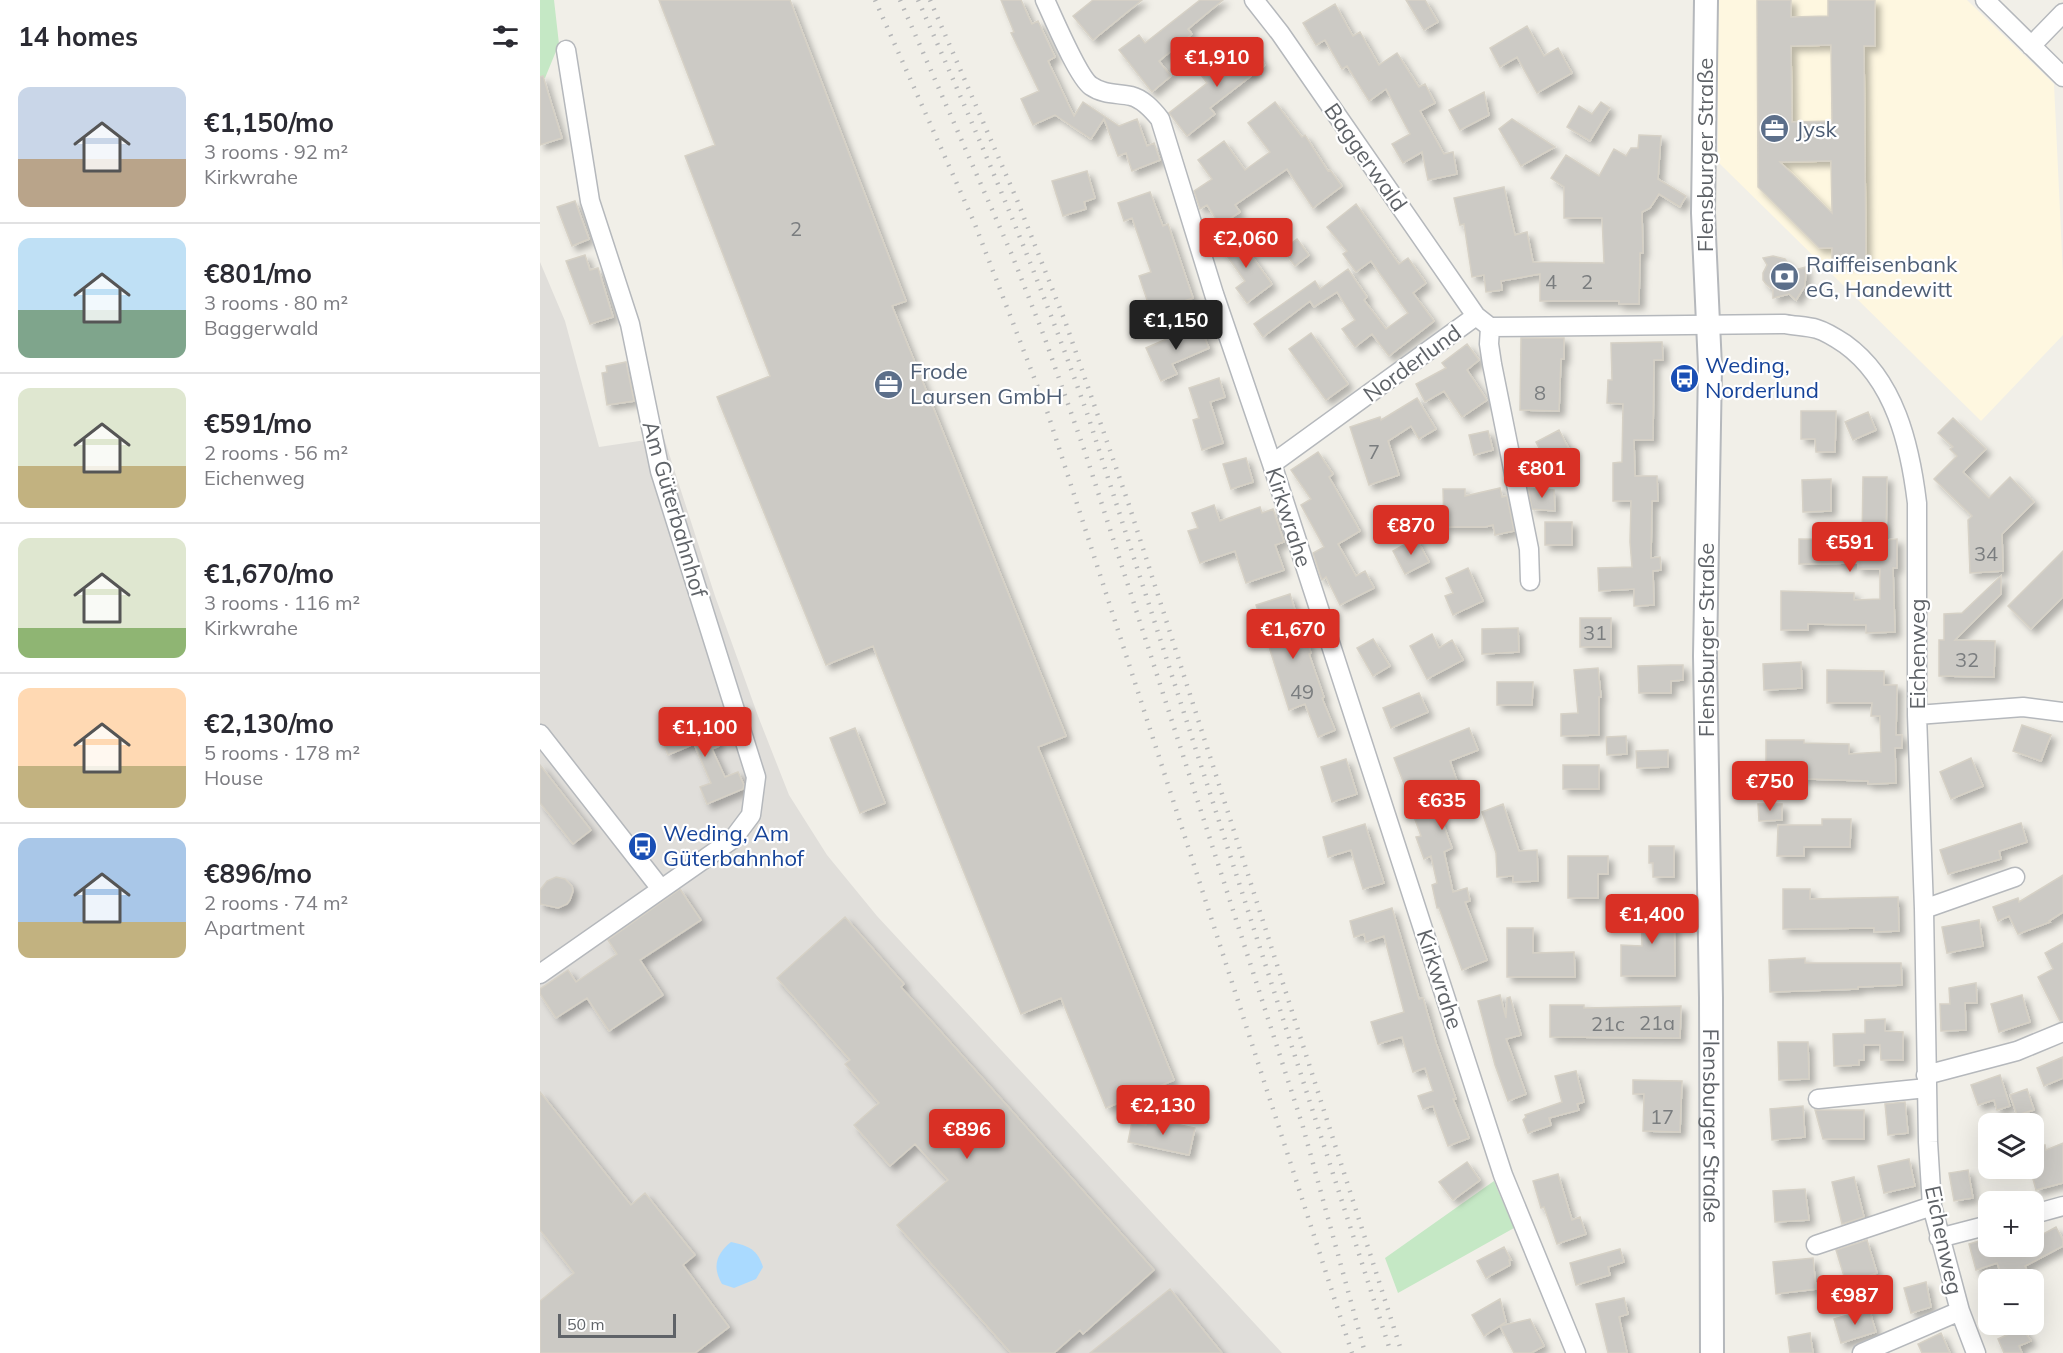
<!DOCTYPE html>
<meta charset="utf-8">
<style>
:root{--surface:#fff;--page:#f2f2f3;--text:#2b2b33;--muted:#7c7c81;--line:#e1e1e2;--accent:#d93025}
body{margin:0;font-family:Mulish,sans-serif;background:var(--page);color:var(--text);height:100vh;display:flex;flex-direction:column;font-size:22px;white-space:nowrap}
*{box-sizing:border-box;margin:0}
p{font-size:20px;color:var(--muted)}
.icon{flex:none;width:33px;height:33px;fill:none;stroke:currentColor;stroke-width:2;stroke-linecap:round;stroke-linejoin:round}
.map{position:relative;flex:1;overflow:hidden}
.panel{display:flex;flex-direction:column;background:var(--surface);width:540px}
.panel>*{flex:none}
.fabs{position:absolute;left:1438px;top:1113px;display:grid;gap:12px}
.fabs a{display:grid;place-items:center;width:66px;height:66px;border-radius:12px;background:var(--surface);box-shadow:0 6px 24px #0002;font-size:30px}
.scale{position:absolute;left:18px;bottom:15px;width:118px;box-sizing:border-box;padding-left:6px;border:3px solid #5f6368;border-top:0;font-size:16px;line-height:21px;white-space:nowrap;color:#5f6368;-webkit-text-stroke:4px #fff;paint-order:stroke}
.price{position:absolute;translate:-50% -51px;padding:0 14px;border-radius:6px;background:var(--accent);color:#fff;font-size:20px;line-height:39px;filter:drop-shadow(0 2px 3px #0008)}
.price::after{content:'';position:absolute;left:50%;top:36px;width:18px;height:14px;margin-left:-9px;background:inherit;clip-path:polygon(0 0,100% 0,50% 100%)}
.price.on{background:#222;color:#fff}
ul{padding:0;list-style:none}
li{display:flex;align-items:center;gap:18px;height:150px;padding:0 18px}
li+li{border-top:2px solid var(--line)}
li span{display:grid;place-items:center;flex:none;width:168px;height:120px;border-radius:12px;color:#555}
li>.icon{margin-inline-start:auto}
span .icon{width:72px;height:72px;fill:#fffc;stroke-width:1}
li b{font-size:26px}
h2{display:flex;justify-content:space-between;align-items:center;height:72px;padding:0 18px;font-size:26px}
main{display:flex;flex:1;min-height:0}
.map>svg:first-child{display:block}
.commercial{fill:#fef7e0}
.industrial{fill:#e0deda}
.green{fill:#c5e8c5}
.water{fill:#aadaff}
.building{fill:#cccac5;stroke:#d6d1c6;stroke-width:1.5;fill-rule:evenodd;filter:url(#shadow)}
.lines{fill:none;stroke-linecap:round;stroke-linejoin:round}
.minor-casing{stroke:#b5b8bc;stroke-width:21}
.tertiary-casing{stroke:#b5b8bc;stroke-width:26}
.minor{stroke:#fff;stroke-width:18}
.tertiary{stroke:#fff;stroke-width:22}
.rail{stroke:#b6b7b8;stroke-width:4.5;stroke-dasharray:1.5 8;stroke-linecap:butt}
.labels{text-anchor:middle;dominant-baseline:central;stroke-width:4.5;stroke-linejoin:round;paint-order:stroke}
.number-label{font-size:20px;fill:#7a7d7f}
.service-label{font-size:22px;fill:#4e5e75;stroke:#fff;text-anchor:start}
.street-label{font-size:22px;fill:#5f6368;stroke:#fff}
.transit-label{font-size:22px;fill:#164399;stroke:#fff;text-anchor:start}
</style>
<main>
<section class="panel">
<h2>14 homes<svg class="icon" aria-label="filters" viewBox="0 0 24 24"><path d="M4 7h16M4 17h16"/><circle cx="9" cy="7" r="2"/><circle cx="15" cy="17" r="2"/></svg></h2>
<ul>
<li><span style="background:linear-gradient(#c9d6e8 60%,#b9a48a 0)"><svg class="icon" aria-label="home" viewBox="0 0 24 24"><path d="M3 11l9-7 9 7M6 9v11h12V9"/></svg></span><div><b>€1,150/mo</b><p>3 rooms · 92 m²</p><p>Kirkwrahe</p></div></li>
<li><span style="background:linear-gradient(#bfe0f5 60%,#7fa58c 0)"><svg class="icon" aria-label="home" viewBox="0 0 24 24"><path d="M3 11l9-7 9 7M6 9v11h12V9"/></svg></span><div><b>€801/mo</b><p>3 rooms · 80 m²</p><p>Baggerwald</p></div></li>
<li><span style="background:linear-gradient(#dfe7d0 65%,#c2b280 0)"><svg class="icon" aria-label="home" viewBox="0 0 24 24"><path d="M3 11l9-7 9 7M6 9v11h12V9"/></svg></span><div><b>€591/mo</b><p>2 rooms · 56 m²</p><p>Eichenweg</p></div></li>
<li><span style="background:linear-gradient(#dfe7d0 75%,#8fb573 0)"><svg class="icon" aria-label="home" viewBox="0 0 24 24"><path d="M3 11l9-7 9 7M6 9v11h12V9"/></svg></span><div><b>€1,670/mo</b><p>3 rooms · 116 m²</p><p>Kirkwrahe</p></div></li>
<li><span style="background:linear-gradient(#ffd9b3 65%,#c2b280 0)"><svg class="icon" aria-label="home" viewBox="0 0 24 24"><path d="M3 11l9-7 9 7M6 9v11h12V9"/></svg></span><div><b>€2,130/mo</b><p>5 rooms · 178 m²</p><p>House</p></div></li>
<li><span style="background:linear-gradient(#a9c7e8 70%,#c2b280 0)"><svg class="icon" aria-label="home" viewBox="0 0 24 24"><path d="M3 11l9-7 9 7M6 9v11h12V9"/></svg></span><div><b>€896/mo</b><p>2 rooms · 74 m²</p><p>Apartment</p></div></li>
</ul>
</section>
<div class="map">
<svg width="1523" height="1353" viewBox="0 0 1523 1353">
<defs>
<filter id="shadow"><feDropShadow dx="5" dy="5" stdDeviation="3" flood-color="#0004"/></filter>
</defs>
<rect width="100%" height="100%" fill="#f1efe8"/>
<!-- commercial -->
<path class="commercial" d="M1178,0h249l87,84 9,192v59l-82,86 -263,-259z"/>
<!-- industrial -->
<path class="industrial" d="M0,262l25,59 34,126 47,-7 17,-5 52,161 43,120 31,79 38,60 50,61 405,437h-742z"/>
<!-- green -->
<path class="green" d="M0,0h14l5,44 -14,34 -5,2z
M954,1181l20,47 -116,65 -13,-35z"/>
<!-- water -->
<path class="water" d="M191,1242c18,4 26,7 32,25l-7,12 -22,9 -12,-4c-10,-17 -6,-30 9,-42z"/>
<!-- building -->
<path class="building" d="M119,0h131l116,301 -14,5 174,430 -28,11 136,333 -68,28 -45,-110 -40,16 -148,-368 -47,19 -109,-268 53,-21 -85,-220 30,-11z
M461,0h20l11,24 6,-3 17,36 -7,4 26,55 9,-14 36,24 18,-7 10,27 7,-3 6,17 -28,11 -6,-18 -8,3 -14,-37 -13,20 -36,-24 -22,10 -12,-26 18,-8 -28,-58 3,-1z
M553,0h49l-49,40 -20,-24z
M660,0h23l-35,29 4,5 -33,27 12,15 -19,16 -33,-42 20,-15 6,8z
M866,0h19l13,22 -14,8z
M1217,0h34v17l37,-1v-16h47v46h-11l2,217 -34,-1v-14h-13l-61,-61zM1291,45l1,76 -40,1 -1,-76zM1291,161l1,52 -52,-51z
M795,4l18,32 7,-4 19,33 18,-12 22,34 6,-3 10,19 -15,8 24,43 9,-2 4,22 -29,6 -6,-28 -19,11 -11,-19 18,-10 -24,-45 -17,12 -22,-35 -5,3 -17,-29 -9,5 -13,-22z
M987,26l17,30 14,-8 14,25 -35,20 -20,-36 -17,10 -10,-19z
M707,42l18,23 -55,43 5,6 -28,22 -18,-23 38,-30 -6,-8 23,-18 1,2z
M3,76l19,62 -22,7v-68z
M944,92l5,23 -29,15 -11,-20z
M735,102l27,35 3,-2 23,36 2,-1 12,16 -29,22 -26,-39 -52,36 5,7 -20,13 -13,-20 -7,4 -6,-18 18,-12 -14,-19 26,-19 21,29 25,-18 -22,-29z
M1061,102l9,6 -20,33 -23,-14 12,-21 13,8z
M972,119l43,28 -34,19 -22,-37z
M1099,135l22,1 -3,43 28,17 -6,11 -21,-13 -9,14 -8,4 1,41h-3l-1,51h-20v-3h-79v-27l-39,7 1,9 -16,2 -2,-17 -12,2 -8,-53 -4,1 -6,-27 50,-11 11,48 12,-3 6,30 71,1 -2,-45h-38v-31l-13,-9 15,-23 33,21 15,-27 12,7 5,-8h7z
M547,171l8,27 -11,4 2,7 -23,7 -11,-35z
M610,192l13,34 5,-2 25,74 -42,14 -12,-36 12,-4 -19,-54 -8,3 -6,-18z
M35,201l14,38 -17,7 -15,-39z
M816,204l43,60 9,-6 18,25 -13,10 21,28 -45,35 -17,-22 -17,13 -13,-18 13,-9 -18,-28 -23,15 -4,-6 -47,36 -9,-13 61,-43 5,8 28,-20 19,28 -3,3 22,29 22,-16 -37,-52 -15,11 -13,-18 4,-3 -20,-24z
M695,233l37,51 -25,19 -11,-15 9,-7 -26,-36z
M757,239l12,16 -14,11 -12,-16z
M45,255l5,15 8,-2 15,49 -23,7 -24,-63z
M1233,256l12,3 9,11 12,-3 -1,19 -9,14 -7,-6 -16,4v-8l-7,-6 -3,-4v-7l4,-8 -4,-7z
M659,325l10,23 -37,16 5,10 -16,7 -15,-33z
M771,333l37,51 -22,16 -37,-51z
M981,338h43v21h-3l-2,52 -39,-1z
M1122,342l1,18h-9l-1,80h-19l1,36h22l1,25h-6l-1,57 9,-1 1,13 -8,1 1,34 -20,1v-17l-35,2 -1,-23 34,-1 -2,-25 1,-41h-18v-38l9,-1 1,-58 -16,-1 1,-23h4l-1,-37z
M927,344l12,16 -12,10 20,30 -25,17 -18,-26 -19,11 -9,-18 30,-16 -4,-5z
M86,362l8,39 -27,4 -5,-32 5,-1 -1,-6z
M679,378l6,19 -15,5 13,41 -21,7 -9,-30 6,-2 -10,-30z
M877,398l19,31 -17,10 -8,-13 -23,15 11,34 -30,10 -19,-58 30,-10 1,3z
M1261,411h35l-1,41h-19l-1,-13h-14z
M1328,412l8,18 -23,10 -8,-18z
M1413,418l33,31 -23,23 26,26 21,-21 24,25 -32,32 1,37 -33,2 -2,-53 4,-4 -38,-37 23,-23 -7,-7 3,-2 -15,-14z
M1019,430l12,23 -23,12 -12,-23z
M948,431l5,19 -19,5 -5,-20z
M778,452l15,22 -4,3 31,54 -22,13 18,32 9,-5 9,17 -34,17 -14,-28 -4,3 -2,-5 -7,-22 11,-6 -23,-42 10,-6 -20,-29z
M706,458l7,24 -22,7 -8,-25z
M1323,477h24l-1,63 11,-1v29h-4l2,64 -29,1v-8l-58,-1v6h-27v-39l73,2v7l26,-1v-30h-22v-6l-59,1v-25l63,1z
M1291,479v32l-28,1 -1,-32z
M960,488l2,9 5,-1 7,35 -19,4 -2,-10 -8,2h-41l-1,-38h22v7z
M988,488l26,2 1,21 -23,-2z
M674,505l6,16 40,-14 2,6 11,-4 11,33 -9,3 9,25 -38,13 -11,-32 -35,12 -12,-32 10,-3 -6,-15z
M1005,522h27v23h-27z
M876,538l13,24 -24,12 -12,-23z
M1523,551v46l-32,32 -23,-23z
M928,568l15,33 -30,14 -8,-19 8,-3 -7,-15z
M1461,576v18l-46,46 40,1 -1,36 -55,-1v-36h5v-26l18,-1z
M750,594l13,42 2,-1 6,18 -2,1 15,43 -2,1 13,32 -17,7 -13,-33 -16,6 -25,-79 -7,2 -6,-20 7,-2 -2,-6z
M1040,618h31v29h-31z
M978,628l1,24 -37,2v-25z
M892,634l7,14 13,-8 11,20 -36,19 -17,-33z
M833,639l17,27 -17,10 -16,-28z
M1261,662l1,26 -38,2 -1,-26z
M1131,665h12v15l-12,1v12h-32l-1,-27z
M1058,668l3,29h-2v38l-38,1v-22l17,-1 -4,-43z
M1287,670l57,1v14h13l-1,50h6v13h-7l1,35 -28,1v-3l-89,-3v-14h-13v-24h38v3l45,1v10l32,-2 -1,-36h-9l1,-13h-45z
M957,682h36l-1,23h-35z
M879,693l9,19 -37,16 -8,-20z
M168,717l11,29 -7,3 13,28 13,-5 6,13 -1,4 -36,15 -7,-17 11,-4 -17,-39 -26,11 -7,-18z
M1482,725l29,10 -10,26 -28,-10z
M315,728l30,75 -25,10 -30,-75z
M929,728l9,22 -28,11 14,40 -26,9 14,38 -8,4 9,40 14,-4 3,13 -5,1 22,58 -25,10 -23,-62h-2l-5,-23 5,-2 -6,-27 -7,3 -8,-22 5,-1 -15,-41 2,-1 -14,-36z
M1086,736l1,18 -20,1 -1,-18z
M1128,750v17l-31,1 -1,-17z
M1431,758l12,28 -32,13 -11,-27z
M806,759l11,35 -25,8 -11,-35z
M0,765l51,65 -18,14 -33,-41z
M1023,765h36v24h-36z
M963,804l16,47 18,-1 1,31 -25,1v-6l-16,1 -1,-24 -14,-41z
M1218,804h24v16l-23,1z
M1282,819h29l-1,28h-46v9h-27l1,-31h44z
M1481,823l6,19 -28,9 2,8 -53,15 -8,-24z
M825,824l19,59 -21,6 -12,-39 -23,7 -5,-20z
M1109,846h25v31h-21v-14h-4z
M1028,856h40v18h-10v24h-30z
M1523,875v37l-14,9 1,1 -32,12 -9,-18 -11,5 -5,-14 25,-9 1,4z
M16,877l9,2 7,7 1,5 -3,9 -3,4 -9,4 -18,-4v-14l7,-9z
M140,889l21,31 -61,40 23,35 -54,36 -22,-33 -31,20 -16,-24v-5l28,-19 8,12 41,-28 -9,-14z
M1243,889h27v10l88,-2 1,34 -25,1v-4l-91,1z
M1134,905l1,71h-54v-31l21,1 -1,-40z
M852,908l27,91 4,-1 13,45 20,56h-3l16,39 -21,8 -15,-40 -10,3 -5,-13 15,-5 -8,-23 -12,4 -11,-35 -24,7 -7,-22 33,-10 -20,-76 -18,6 -2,-8 -10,3 -4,-16z
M305,917l59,67 -3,3 253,283 -71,64 -3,-4 -26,23h-43l-114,-128 51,-45 -33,-36 -25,22 -36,-41 25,-22 -34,-39 5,-4 -73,-82z
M1439,920l4,26 -36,7 -5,-26z
M967,928h26v25l41,-1 1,25h-68z
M1523,943v78h-3l-22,-44 15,-8 -8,-16z
M1265,958v5h96l1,22 -44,2v2l-88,3 -1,-32z
M1436,983l1,20h-12l1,27 -25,1 -1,-27h10l-1,-16z
M960,995l6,23 1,-20 3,-1 11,38 -15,4 20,55 -18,7 -13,-36 -17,-64z
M1482,995l8,27 -31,10 -8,-28z
M1010,1005h34v3l97,-2 -1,32 -130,-1z
M1345,1019v12l18,1v28h-22l-1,-15h-16v15h-5v5l-25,1 -1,-32 32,-1v-13z
M1238,1042h30l1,37 -30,1z
M1523,1057v21l-19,8 -7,-18z
M1036,1071l8,31 -7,2 2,6 -30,8 2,7 -23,8 -5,-13 3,-3 -1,-2 37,-13 -7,-26z
M1460,1075l10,31 -13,4 -3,-10 -16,5 -7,-20z
M1093,1080l49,1 -2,51 -37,-1 1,-37h-11z
M1487,1089l7,21 -17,5 -7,-20z
M0,1092l91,113 14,-12 50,62 -12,10 46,62 -34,26h-155v-52l34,-28 -34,-43z
M1365,1102l3,31 -20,2 -3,-31z
M1263,1106l2,31 -33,3 -2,-31z
M1275,1110h49v29h-41z
M607,1118l48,10 -6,27 -61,-13 4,-20 14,3z
M1523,1143v40l-27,7 -6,-22h4v-20l11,-3 1,5z
M1369,1159l6,27 -31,7 -6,-27z
M927,1162l13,18 -27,20 -14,-18z
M1428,1170l5,28 -19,3 -5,-28z
M1018,1174l14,46 8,-3 6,17 -29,10 -13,-37 -3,1 -8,-27z
M1314,1177l10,40 -22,7 -10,-42z
M1265,1189l4,31 -34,2 -2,-31z
M1516,1227l7,13v6l-38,20 6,14h-27l-7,-17 -21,7 -7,-26 20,-6v8h45v-7z
M1327,1240l10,33 -31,10 -10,-33z
M964,1247l7,13h-2l1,5 -24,13 -9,-17z
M1080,1249l4,13 -16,5 2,8 -34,10 -6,-22z
M1273,1258l3,31 -40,5 -3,-32z
M1386,1282l5,25 -20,6 -7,-25z
M630,1289l52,64h-132z
M1084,1298l4,16 -9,3 8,36h-19l-12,-49z
M960,1299l6,23 -22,14 -12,-21z
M1329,1309l7,23 -35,11 -7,-24z
M990,1319l14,27 -13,7h-17l-14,-27z
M1482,1328l9,13 -12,5 3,7h-18l-6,-14z
M1270,1333l3,20h-23l-2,-16z
M1401,1333l9,20h-28l-4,-9z"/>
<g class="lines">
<defs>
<path id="minor" d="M505,0c8,17 33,77 46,86 13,9 26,7 40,10 12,3 21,13 29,23l54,175 58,170 231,711 73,178
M714,0l26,33 196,283
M1445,0l78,77
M1491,46l32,-33
M950,327l-1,17 3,20 37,185 1,32
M732,464l204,-148 14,11 295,-3c10,2 22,2 32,5 10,3 19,9 28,15 50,36 65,101 72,159v212l7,194 4,233 4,64 28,105 16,42
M1377,715l106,-8 40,5
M0,734l121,155
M1384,909l91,-32
M0,974l193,-135 18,-24 5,-38 -96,-306 -30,-147 -40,-123 -24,-151
M1386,1075l91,-24 46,-19
M1278,1099l109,-11
M1494,1214l29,-8
M1399,1238l50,-13
M1276,1245l116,-39
M1322,1353l98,-42"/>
<g id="tertiary">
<path id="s1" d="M1166,0l-3,213 7,154 -5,289 6,342 1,355"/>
</g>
</defs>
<!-- minor casing -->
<use href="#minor" class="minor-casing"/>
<!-- tertiary casing -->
<use href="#tertiary" class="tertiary-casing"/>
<!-- minor -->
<use href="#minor" class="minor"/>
<!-- tertiary -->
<use href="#tertiary" class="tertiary"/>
<!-- rail -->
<path class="rail" d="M335,0l99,222 73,189 305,942
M360,0l112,255 32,81 42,119 217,672 62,226
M378,0c61,137 120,274 170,416l303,937
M390,0l87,200 48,121 64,184 273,848"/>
</g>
<!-- icons -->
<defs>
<symbol id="office-disc" viewBox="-11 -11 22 22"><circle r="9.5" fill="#5c6f8a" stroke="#fff"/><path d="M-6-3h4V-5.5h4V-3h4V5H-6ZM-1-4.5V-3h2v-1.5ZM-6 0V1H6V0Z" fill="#fff"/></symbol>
<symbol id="bank-disc" viewBox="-11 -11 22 22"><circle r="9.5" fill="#5c6f8a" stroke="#fff"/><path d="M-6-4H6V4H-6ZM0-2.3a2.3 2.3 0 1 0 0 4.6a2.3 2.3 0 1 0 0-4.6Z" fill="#fff"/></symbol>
<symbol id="bus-disc" viewBox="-11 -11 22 22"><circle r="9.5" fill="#1a4fb4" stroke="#fff"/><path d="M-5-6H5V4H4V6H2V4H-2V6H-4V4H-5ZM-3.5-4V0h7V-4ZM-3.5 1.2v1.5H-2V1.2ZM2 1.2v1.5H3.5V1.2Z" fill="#fff"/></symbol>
</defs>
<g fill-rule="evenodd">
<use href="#office-disc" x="1218" y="112" width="33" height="33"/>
<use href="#bank-disc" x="1228" y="260" width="33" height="33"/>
<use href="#bus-disc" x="1128" y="362" width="33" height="33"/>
<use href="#office-disc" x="332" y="368" width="33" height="33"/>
<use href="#bus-disc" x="86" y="830" width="33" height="33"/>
</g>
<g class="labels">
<!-- number labels -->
<g class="number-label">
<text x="256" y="228">2</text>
<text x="1011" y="281">4</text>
<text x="1047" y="281">2</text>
<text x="1000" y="392">8</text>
<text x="834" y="451">7</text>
<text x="1446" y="553">34</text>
<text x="1055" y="632">31</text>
<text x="1427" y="659">32</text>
<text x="762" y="691">49</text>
<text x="1117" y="1022">21a</text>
<text x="1068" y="1023">21c</text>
<text x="1122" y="1116">17</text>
</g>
<!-- service labels -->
<g class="service-label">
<text x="1256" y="129">Jysk</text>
<text x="1266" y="264">Raiffeisenbank<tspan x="1266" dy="25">eG, Handewitt</tspan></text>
<text x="370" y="371">Frode<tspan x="370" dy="25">Laursen GmbH</tspan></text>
</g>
<!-- street labels -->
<g class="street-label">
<text transform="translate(1165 155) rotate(-90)">Flensburger Straße</text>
<text transform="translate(826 157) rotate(55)">Baggerwald</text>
<text transform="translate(872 363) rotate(-36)">Norderlund</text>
<text transform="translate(135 509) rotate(74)">Am Güterbahnhof</text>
<text transform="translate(749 517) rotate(72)">Kirkwrahe</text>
<text transform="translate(1166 640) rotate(-90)">Flensburger Straße</text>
<text transform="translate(1377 654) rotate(-90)">Eichenweg</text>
<text transform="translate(900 979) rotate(72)">Kirkwrahe</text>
<text stroke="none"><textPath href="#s1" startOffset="1126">Flensburger Straße</textPath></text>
<text transform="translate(1404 1240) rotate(78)">Eichenweg</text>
</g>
<!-- transit labels -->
<g class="transit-label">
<text x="1165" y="365">Weding,<tspan x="1165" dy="25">Norderlund</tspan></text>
<text x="123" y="833">Weding, Am<tspan x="123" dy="25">Güterbahnhof</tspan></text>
</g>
</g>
</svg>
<div class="fabs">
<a><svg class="icon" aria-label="layers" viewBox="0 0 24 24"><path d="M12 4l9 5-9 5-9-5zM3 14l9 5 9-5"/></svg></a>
<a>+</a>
<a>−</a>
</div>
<div class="scale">50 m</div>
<b class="price" style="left:677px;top:88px">€1,910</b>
<b class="price" style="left:706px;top:269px">€2,060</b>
<b class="price on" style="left:636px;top:351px">€1,150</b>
<b class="price" style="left:1002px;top:499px">€801</b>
<b class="price" style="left:871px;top:556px">€870</b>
<b class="price" style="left:1310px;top:573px">€591</b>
<b class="price" style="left:753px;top:660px">€1,670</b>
<b class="price" style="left:165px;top:758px">€1,100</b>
<b class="price" style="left:1230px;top:812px">€750</b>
<b class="price" style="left:902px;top:831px">€635</b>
<b class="price" style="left:1112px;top:945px">€1,400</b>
<b class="price" style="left:623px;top:1136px">€2,130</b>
<b class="price" style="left:427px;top:1160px">€896</b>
<b class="price" style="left:1315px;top:1326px">€987</b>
</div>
</main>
